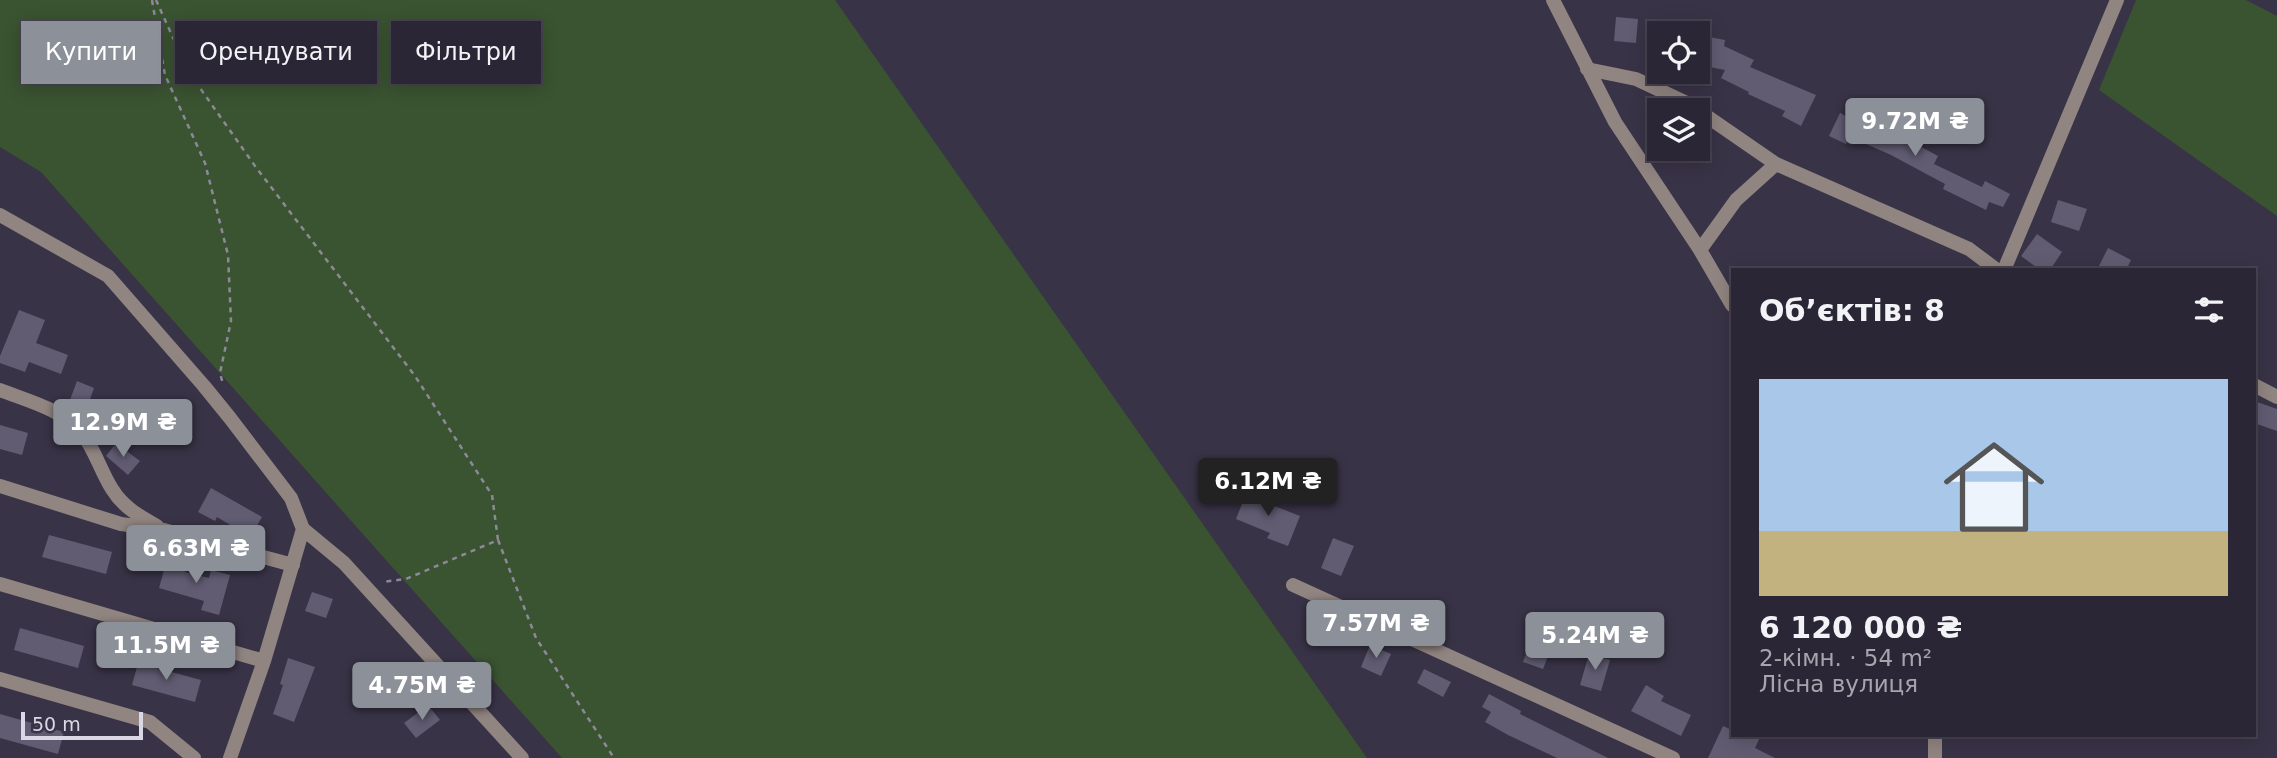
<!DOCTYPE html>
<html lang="uk">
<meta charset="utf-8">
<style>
:root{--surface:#2b2635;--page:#332e3d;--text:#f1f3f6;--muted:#a6a5ad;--line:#474350;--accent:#8c9099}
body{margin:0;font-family:"DejaVu Sans",sans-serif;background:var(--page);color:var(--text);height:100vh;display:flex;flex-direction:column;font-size:26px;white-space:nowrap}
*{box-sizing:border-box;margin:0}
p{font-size:23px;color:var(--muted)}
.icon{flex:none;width:38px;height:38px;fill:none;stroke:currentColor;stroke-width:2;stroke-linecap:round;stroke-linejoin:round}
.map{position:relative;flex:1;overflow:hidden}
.side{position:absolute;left:1731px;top:268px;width:525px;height:469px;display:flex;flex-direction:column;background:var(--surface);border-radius:0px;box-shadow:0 4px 18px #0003,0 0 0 2px var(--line)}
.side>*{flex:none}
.hud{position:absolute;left:21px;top:21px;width:665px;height:63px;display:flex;gap:14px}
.buttons{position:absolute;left:1647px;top:21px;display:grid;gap:14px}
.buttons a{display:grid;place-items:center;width:63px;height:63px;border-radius:0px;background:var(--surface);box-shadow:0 4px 18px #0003,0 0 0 2px var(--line);font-size:35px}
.scale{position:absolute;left:21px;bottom:18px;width:122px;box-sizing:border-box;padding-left:7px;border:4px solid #dbd8e5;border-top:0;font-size:19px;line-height:24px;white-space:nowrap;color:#dbd8e5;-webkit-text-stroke:5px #393347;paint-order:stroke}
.price{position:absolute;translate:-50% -60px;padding:0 16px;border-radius:7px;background:var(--accent);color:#fff;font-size:23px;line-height:46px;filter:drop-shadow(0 2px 4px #0008)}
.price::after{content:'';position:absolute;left:50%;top:42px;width:21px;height:16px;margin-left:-10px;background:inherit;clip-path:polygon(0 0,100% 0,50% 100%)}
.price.active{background:#222;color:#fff}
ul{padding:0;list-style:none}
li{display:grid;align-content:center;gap:14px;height:371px;padding:0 28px}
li+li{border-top:2px solid var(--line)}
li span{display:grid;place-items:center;height:217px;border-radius:0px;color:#555}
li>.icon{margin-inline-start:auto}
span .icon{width:126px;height:126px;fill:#fffc;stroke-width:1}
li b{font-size:30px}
h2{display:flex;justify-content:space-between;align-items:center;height:84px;padding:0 28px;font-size:30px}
.chip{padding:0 24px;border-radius:0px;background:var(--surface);box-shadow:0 4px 18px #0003,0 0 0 2px var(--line);font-size:24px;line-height:63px}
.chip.active{background:var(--accent);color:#fff}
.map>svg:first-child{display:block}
.green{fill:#3a5331}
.building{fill:#615c72}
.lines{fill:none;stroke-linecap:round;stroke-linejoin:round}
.path{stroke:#8e8999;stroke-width:2.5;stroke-dasharray:5 5;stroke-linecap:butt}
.minor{stroke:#918581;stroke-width:14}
</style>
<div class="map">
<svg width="2277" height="758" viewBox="0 0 2277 758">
<rect width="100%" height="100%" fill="#393347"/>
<!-- green -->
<path class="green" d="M0,0h835l532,758h-805l-521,-586 -41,-25z
M2136,0h110l31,16v200l-178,-126z"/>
<!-- building -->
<path class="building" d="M1616,17l22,2 -2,24 -22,-2z
M1704,36l21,4 -1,6 30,14 -4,7 66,28 -15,31 -19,-10 3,-5 -37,-17 1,-2 -28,-14 4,-8 -26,-5z
M1840,113l30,15 7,-15 28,14 -4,9 37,20 -4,8 48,23 3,-6 25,13 -7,13 -14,-5 -3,8 -43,-21 2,-5 -54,-29 -41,-18 -4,7 -17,-8z
M2058,200l29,9 -8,22 -28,-9z
M2037,234l25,18 -12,18h-10l-19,-14z
M2108,248l23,12 -5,10h-29z
M19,310l26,10 -9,23 32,12 -7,19 -32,-12 -4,10 -25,-9v-7z
M77,381l17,7 -9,26 -18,-6z
M2254,401l23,8v22l-23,-8z
M104,415l25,13 -8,16 -25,-13z
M0,425l28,8 -6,22 -22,-6z
M116,443l24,18 -12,14 -22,-19z
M211,488l51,29 -12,20 -33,-20 -2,4 -17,-9z
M1248,489l21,8 -2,6 33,13 -12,30 -21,-8 3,-5 -34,-14z
M49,535l63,17 -6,22 -64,-17z
M1333,538l21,8 -13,30 -20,-8z
M167,559l20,5 -2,8 24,6 2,-8 19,5 -11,40 -18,-5 3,-9 -45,-13z
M312,592l21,7 -7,19 -21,-7z
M20,628l64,18 -6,22 -64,-18z
M1534,633l20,8 -11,28 -20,-7z
M1370,645l21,9 -10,22 -20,-9z
M1589,654l21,6 -9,31 -21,-6z
M288,658l27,9 -21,55 -21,-8 10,-29 -3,-1z
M138,663l63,17 -6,22 -63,-17z
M1424,669l27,13 -8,15 -26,-14z
M1646,685l18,11 -3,5 30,14 -10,21 -50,-25z
M1489,694l32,17 -1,3 88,44h-51l-49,-23 -23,-13 6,-10 -9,-5z
M428,705l12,15 -24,18 -12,-15z
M0,714l64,18 -6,22 -58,-16z
M1723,726l9,4v5h29l-6,13 20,10h-67z"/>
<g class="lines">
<!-- path -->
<path class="path" d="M152,0l13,75 40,88 23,92 3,66 -11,52 3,11
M156,0l32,71 67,95 160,210 77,119 6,45 -92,39 -24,3
M498,540l38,98 78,120"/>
<!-- minor -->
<path class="minor" d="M1553,0l62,122 85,128 32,55
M1587,69l49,10 53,25 87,60 193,85 28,21
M0,215l108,61 96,110 26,32 61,80 12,31 41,34 178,195
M1700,250l36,-50 40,-36
M2004,270l113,-270
M2254,385l23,12
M0,390c28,11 61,19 81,42 14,17 19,38 31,57 11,18 27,27 45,37
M0,486l121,38 43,6 129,35
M0,584l264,77
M1293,585l380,173
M0,679l150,43 44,36
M1935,735v23
M230,758l34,-97 39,-132"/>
</g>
</svg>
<div class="buttons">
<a><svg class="icon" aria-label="locate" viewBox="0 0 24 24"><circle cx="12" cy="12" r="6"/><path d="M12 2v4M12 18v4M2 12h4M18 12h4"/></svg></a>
<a><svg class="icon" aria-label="layers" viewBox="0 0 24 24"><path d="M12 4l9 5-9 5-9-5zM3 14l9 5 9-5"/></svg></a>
</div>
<div class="scale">50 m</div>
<b class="price" style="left:1915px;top:158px">9.72M ₴</b>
<b class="price" style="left:123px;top:459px">12.9M ₴</b>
<b class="price active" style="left:1268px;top:518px">6.12M ₴</b>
<b class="price" style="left:196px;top:585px">6.63M ₴</b>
<b class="price" style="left:1376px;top:660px">7.57M ₴</b>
<b class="price" style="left:1595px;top:672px">5.24M ₴</b>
<b class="price" style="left:166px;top:682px">11.5M ₴</b>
<b class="price" style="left:422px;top:722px">4.75M ₴</b>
<div class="hud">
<a class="chip active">Купити</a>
<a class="chip">Орендувати</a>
<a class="chip">Фільтри</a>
</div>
<section class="side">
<h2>Об’єктів: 8<svg class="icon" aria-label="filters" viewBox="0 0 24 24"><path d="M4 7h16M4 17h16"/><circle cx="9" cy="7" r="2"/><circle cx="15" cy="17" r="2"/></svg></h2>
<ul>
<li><span style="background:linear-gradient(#a9c7e8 70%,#c2b280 0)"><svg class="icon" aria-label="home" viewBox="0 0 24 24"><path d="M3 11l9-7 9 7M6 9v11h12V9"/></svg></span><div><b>6 120 000 ₴</b><p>2-кімн. · 54 m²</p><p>Лісна вулиця</p></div></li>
</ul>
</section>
</div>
